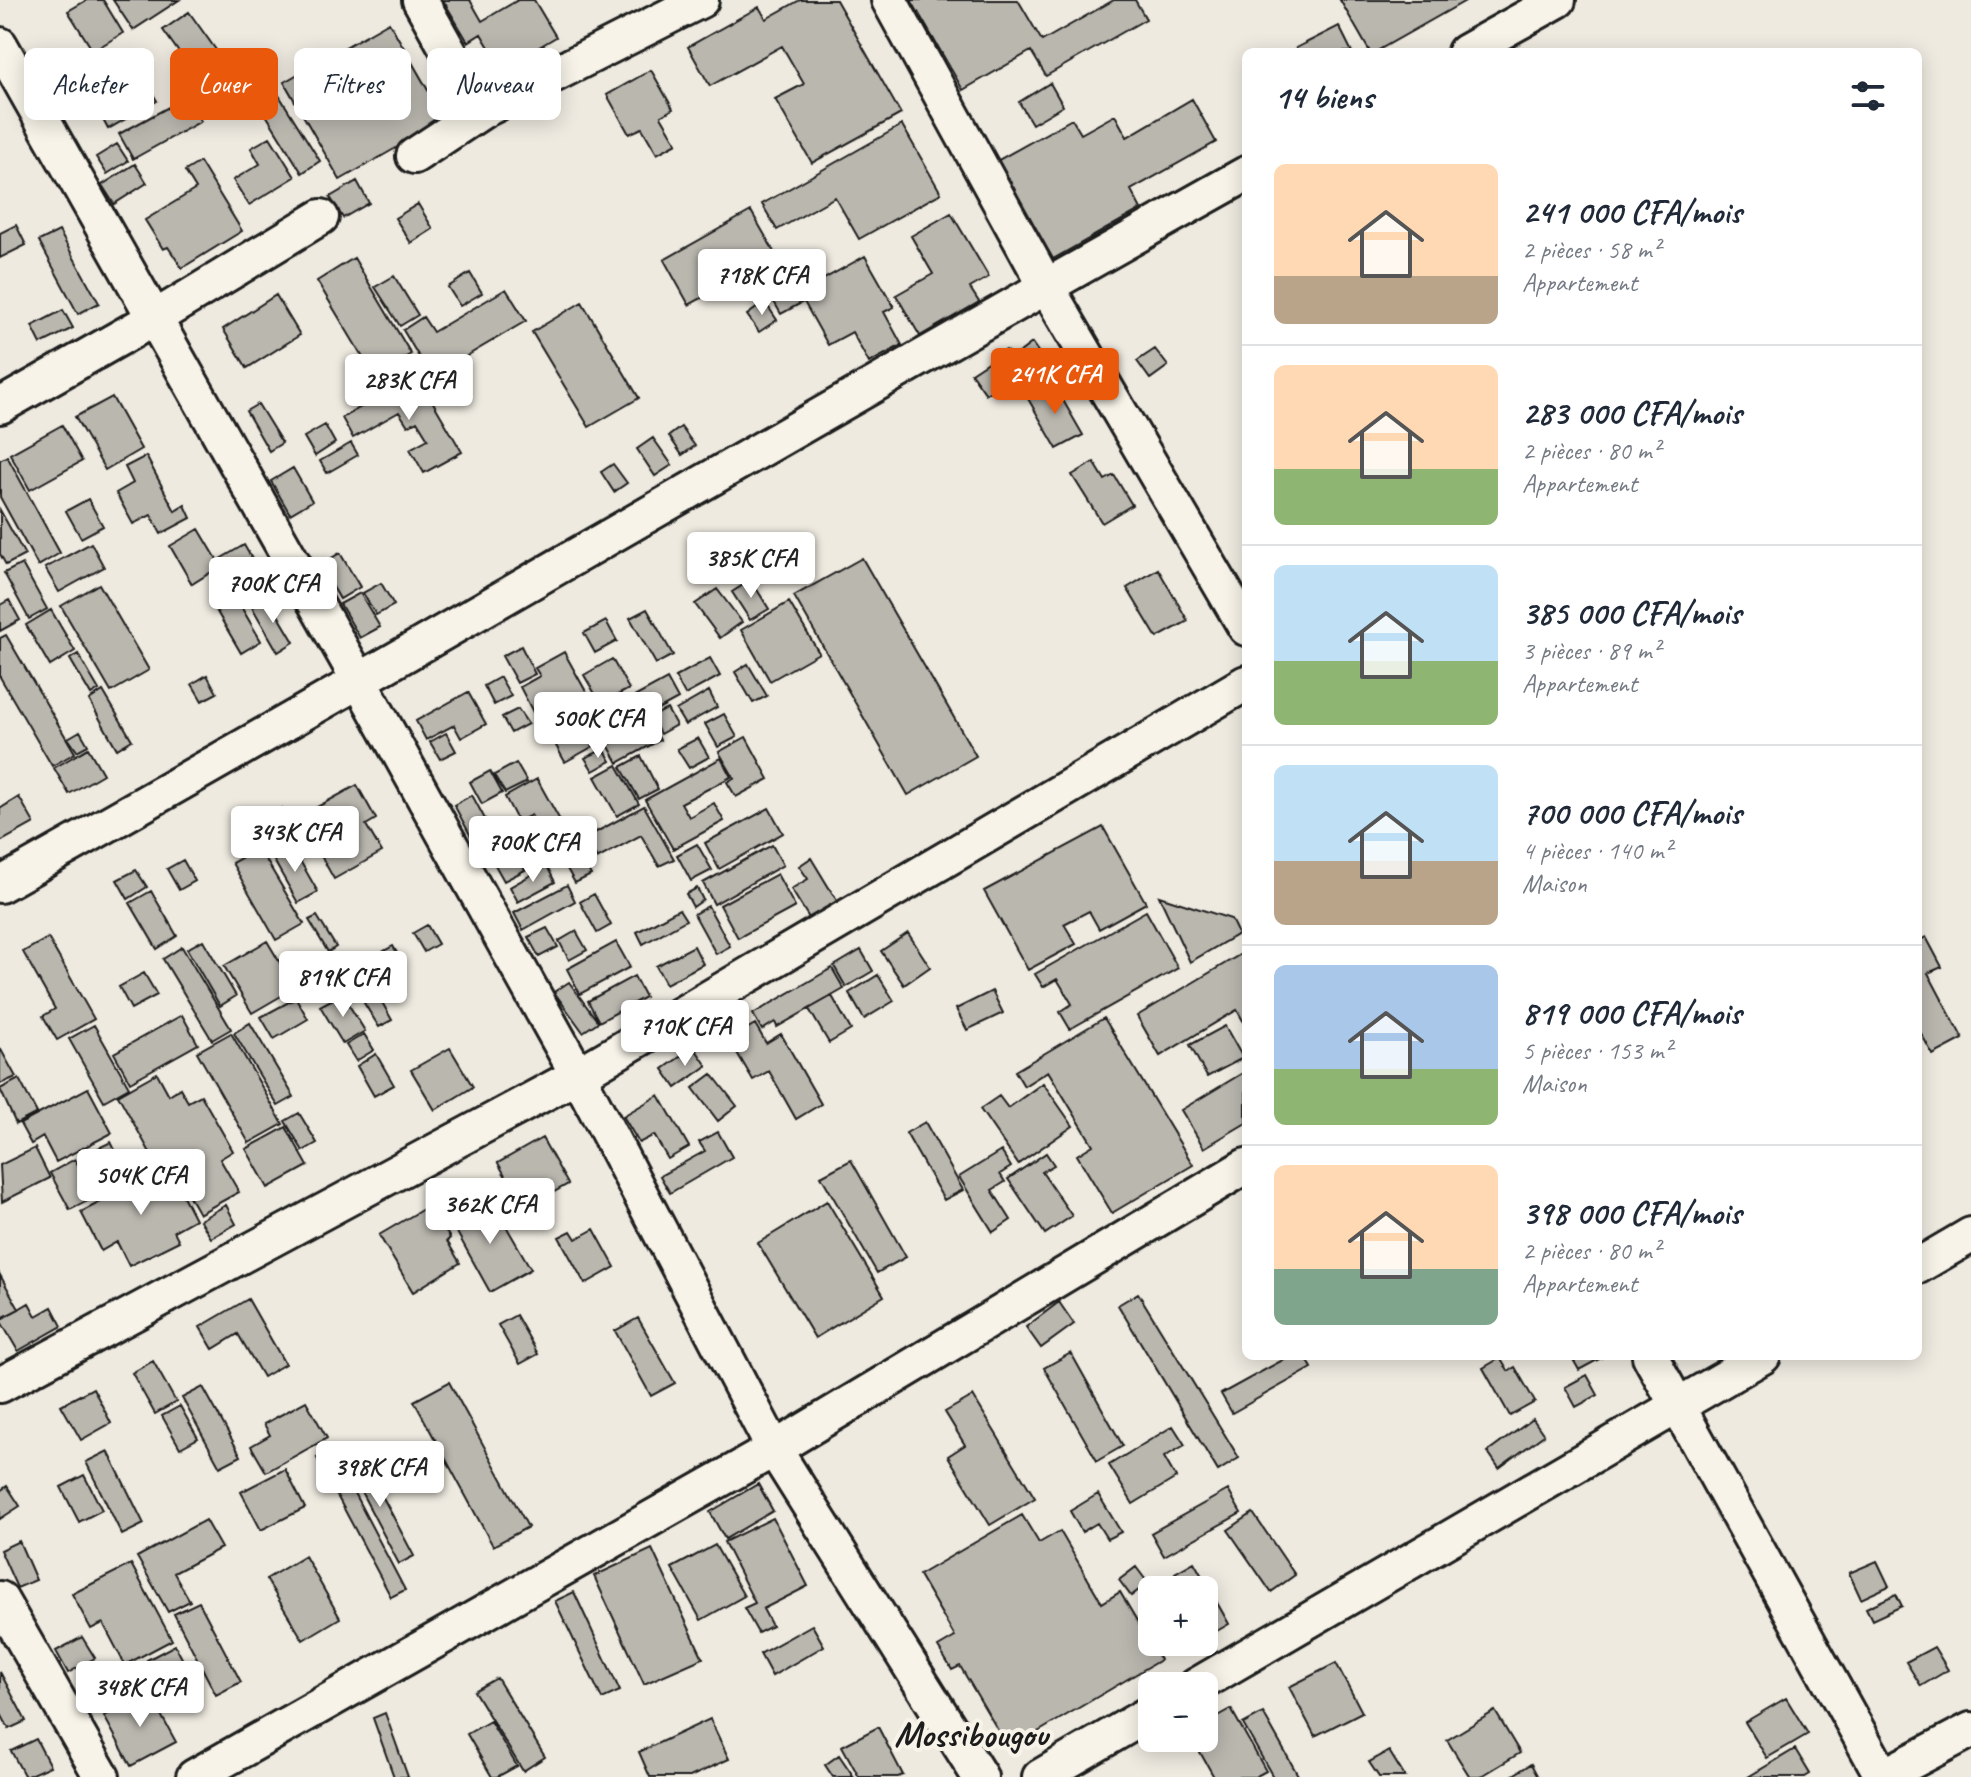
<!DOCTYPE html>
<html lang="fr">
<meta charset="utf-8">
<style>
:root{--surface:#fff;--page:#f6f6f7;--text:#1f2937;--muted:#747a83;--line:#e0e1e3;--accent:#ea580c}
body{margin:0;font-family:Caveat,sans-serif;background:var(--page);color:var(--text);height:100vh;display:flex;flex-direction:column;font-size:30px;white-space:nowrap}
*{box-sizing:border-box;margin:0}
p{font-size:26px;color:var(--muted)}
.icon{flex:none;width:44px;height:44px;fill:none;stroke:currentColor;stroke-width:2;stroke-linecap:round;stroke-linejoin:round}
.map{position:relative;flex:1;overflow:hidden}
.side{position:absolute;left:1242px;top:48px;width:680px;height:1312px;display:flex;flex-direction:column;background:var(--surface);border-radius:12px;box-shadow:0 4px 20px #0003}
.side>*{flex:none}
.banner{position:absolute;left:24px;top:48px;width:760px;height:72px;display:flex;gap:16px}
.controls{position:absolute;left:1138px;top:1576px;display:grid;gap:16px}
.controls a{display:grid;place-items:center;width:80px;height:80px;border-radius:12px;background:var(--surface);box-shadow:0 4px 20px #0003;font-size:40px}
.price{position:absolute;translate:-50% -68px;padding:0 18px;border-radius:8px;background:#fff;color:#222;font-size:26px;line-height:52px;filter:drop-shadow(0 2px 4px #0008)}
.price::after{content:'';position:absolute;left:50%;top:48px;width:24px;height:18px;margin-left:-12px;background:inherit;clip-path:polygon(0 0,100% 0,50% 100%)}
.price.on{background:var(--accent);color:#fff}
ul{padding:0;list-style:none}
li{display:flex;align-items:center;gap:24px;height:200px;padding:0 32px}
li+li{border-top:2px solid var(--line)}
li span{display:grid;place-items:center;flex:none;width:224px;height:160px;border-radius:12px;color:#555}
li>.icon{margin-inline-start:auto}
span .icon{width:96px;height:96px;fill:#fffc;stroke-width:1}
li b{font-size:34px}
h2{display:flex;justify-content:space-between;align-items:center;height:96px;padding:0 32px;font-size:34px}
.tag{padding:0 28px;border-radius:12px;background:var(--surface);box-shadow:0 4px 20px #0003;font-size:28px;line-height:72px}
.tag.on{background:var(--accent);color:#fff}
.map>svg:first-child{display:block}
.building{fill:#bab7af;stroke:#1c1c1c;stroke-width:2}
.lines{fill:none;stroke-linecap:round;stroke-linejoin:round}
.street-casing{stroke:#1c1c1c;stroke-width:40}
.street{stroke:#f7f3e8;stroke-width:34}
.labels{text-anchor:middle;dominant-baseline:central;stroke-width:8;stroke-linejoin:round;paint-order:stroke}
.neighbourhood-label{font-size:36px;font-weight:bold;fill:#1c1c1c;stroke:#f7f3e8}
</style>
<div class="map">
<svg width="1971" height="1777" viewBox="0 0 1971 1777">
<rect width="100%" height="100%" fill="#eeeae0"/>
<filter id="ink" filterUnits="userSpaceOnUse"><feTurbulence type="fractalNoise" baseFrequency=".0125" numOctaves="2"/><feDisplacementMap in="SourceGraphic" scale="16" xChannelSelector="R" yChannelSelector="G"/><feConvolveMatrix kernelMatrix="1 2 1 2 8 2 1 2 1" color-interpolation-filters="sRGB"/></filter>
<g filter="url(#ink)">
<!-- building -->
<path class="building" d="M87,0h16l20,33 -30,18 -25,-40z
M113,0h66l-46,30z
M443,0h27l12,21 36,-21h16l22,37 -54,32 -21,-35 -13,8z
M800,0h36l65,114 -89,49 -37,-64 29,-15 -22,-38 -72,40 -22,-39 71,-40 7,12z
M911,0h107l24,41 72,-41h21l11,19 -100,57 -15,-25 -68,39z
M1340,0h127l-92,52h-5z
M189,12l42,59 -26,18 -42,-59z
M389,22l56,98 -105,60 -56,-98z
M1339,26l13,26h-54l-2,-4z
M651,70l22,39 -12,7 16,27 -20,11 -15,-26 -13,6 -22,-39z
M143,77l14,24 -49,28 -13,-24z
M1050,83l13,23 -31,18 -13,-22z
M275,89l45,72 -18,12 -45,-73z
M187,97l14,24 -68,38 -14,-25z
M1192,99l24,43 -85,48 10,19 -88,50 -56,-98 75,-42 9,15 34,-19 12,22z
M902,125l39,68 -82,46 -24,-42 -58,33 -15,-26z
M270,137l25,40 -46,28 -16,-25 27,-16 -9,-16z
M117,144l11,17 -21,13 -11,-17z
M200,162l42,69 -60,37 -14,-21 -5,2 -18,-29 51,-31 -11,-18z
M135,164l12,19 -33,21 -12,-19z
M357,181l12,22 -26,15 -13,-21z
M418,204l15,25 -22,14 -16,-25z
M751,211l52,91 -22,12 -26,-45 -66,36 -25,-45z
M951,213l38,64 -19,11 9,14 -59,34 -24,-41 37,-21 -22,-38z
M16,225l10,20 -26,13v-25z
M59,231l40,72 -21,11 -39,-73z
M865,256l29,51 -10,5 18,33 -33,18 -17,-31 -24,13 -29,-52z
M354,258l57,96 -37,22 -57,-95z
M470,273l12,20 -22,13 -12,-19z
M394,276l24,39 -18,11 -25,-39z
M506,289l20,32 -95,56 -28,-47 20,-13 10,15z
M276,295l24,40 -53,33 -24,-39z
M582,302l57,96 -50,29 -57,-95z
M765,302l12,18 -18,12 -12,-17z
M63,310l10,18 -32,16 -9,-18z
M1032,343l18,26 -25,18 -10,-13 -29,20 -15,-21 35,-23 6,8z
M1155,349l13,17 -18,13 -13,-18z
M417,375l45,77 -38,21 -14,-24 18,-10 -11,-18 -9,5 -9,-14 -46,26 -11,-20z
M1053,383l30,52 -26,14 -30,-52z
M112,397l29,52 -36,21 -30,-53z
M258,404l24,39 -13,8 -23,-40z
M62,425l20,36 -52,29 -20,-36z
M325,425l10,18 -20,13 -11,-19z
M681,427l14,19 -13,9 -13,-19z
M653,438l19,27 -17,11 -18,-27z
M351,443l7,12 -31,18 -7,-12z
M7,456l53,97 -22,13 -38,-69v-37z
M146,456l29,55 10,-6 6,13 -30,16 -10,-19 -18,9 -17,-31 17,-10 -8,-16z
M1094,462l11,18 9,-5 18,30 -30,18 -30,-48z
M613,464l14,19 -13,9 -13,-20z
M293,468l19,33 -22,13 -19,-33z
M88,499l15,27 -22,12 -15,-27z
M0,510l25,45 -19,10 -6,-11z
M199,529l22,37 -29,18 -22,-38z
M91,543l13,24 -45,25 -14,-24z
M244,545l16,28 -23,13 -17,-27z
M340,553l20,34 -20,12 -20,-34z
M862,558l114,198 -68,39 -114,-199z
M22,564l25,45 -18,10 -25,-46z
M1158,569l30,52 -31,17 -30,-50z
M751,580l18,29 -19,11 -18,-28z
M381,583l13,22 -18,10 -13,-22z
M99,584l50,86 -38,22 -50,-86z
M717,589l25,33 -22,16 -25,-34z
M233,593l28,48 -20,12 -28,-48z
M360,593l20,34 -20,11 -20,-34z
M268,598l26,44 -16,10 -26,-45z
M9,600l11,20 -20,11v-26z
M789,602l30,51 -49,28 -29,-51z
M647,609l26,46 -17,9 -26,-46z
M51,610l24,41 -25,15 -24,-41z
M606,621l11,20 -22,12 -11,-20z
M6,635l69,118 -23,13 -52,-89v-39z
M521,646l14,28 -18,9 -15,-27z
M564,652l35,63 -31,18 -14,-25 -18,10 -16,-31 20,-11 -5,-8z
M78,654l21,36 -8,5 -21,-36z
M710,658l10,18 -35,19 -10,-18z
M612,659l17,30 -28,15 -17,-29z
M748,664l19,32 -14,7 -18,-31z
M207,675l10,18 -15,8 -10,-17z
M500,677l11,19 -17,9 -10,-19z
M667,679l11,20 -64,35 -11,-20z
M103,691l29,49 -15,9 -28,-49z
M709,691l8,16 -32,18 -9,-15z
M468,692l18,32 -25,14 -7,-13 -28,15 -10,-19z
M518,709l10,15 -17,9 -9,-16z
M667,709l9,16 -16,9 -9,-17z
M724,714l13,23 -19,10 -13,-23z
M551,719l12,21 36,-19 9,17 -43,24 -21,-38z
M650,721l10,19 -42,23 -10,-18z
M80,731l8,14 -11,6 -9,-13z
M446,733l10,18 -16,8 -10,-17z
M746,737l23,42 -33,18 -9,-15 7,-4 -15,-26z
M698,738l11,19 -20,11 -12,-19z
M88,748l15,26 -34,20 -15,-26z
M604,749l7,12 -18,10 -8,-13z
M641,756l17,33 -19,10 -18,-32z
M721,758l10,19 -50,26 8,14 25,-14 10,18 -51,28 -28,-49z
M516,763l11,19 -22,11 -11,-18z
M617,765l22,39 -22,12 -22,-39z
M490,771l12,22 -20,11 -12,-22z
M537,779l29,52 -20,10 -15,-26 -13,7 -13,-25z
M357,785l19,34 -10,6 16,27 -48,27 -35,-62z
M472,795l20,37 -18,10 -20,-37z
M19,797l15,26 -34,19v-36l1,2z
M644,806l30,53 -15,7 -18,-31 -44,24 -12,-21z
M282,808l14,24 -29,16 -13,-24z
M769,808l14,25 -64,36 -14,-26z
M526,826l7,13 -28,16 -7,-14z
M1103,827l43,76 -47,26 -10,-18 -25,13 12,20 -48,26 -44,-79z
M574,844l17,31 -16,8 -17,-30z
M697,844l15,26 -21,11 -14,-26z
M291,845l27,47 -20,11 -26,-46z
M772,845l11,20 -69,39 -11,-21z
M259,848l45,76 -28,16 -44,-77z
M516,854l9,16 -21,11 -9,-16z
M811,858l26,43 -28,17 -18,-29 17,-10 -9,-13z
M183,860l12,21 -16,9 -12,-21z
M547,866l8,16 -37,20 -8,-15z
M136,870l11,17 -19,12 -11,-19z
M777,874l18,33 -57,31 -18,-33z
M567,885l8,16 -52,29 -9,-17z
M697,888l6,12 -10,7 -7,-13z
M151,891l26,45 -20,13 -27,-46z
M594,894l17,31 -14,8 -17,-31z
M1159,896l72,23 7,15 -48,28z
M708,906l22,40 -14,8 -22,-40z
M679,909l7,11 -43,24 -6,-12z
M1146,911l32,57 -108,61 -10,-17 12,-8 -15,-25 -14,8 -8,-13z
M317,916l19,31 -8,5 -19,-32z
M427,925l11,19 -14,8 -11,-19z
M547,928l11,19 -19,10 -11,-20z
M576,931l11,19 -18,10 -10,-19z
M908,933l22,34 -26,18 -23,-34z
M1926,937l16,30 -14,6 35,66 -30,16 -15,-27v-87z
M48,938l46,81 -37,21 -14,-24 12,-7 -32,-57z
M203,940l33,56 -16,10 -33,-57z
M267,941l28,47 -43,25 -28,-47z
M616,942l14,25 -50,27 -13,-25z
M393,946l12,21 -16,9 -12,-21z
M694,946l9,18 -37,20 -10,-18z
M182,947l49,82 -19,11 -49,-81z
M861,950l12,21 -27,16 -12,-21z
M1246,951v75l-9,-16 -77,46 -23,-40z
M832,968l12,21 -67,38 -2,-5 -13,8 -9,-16z
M144,973l13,22 -26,14 -12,-22z
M878,975l16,26 -30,18 -15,-26z
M634,976l11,21 -46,25 -11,-21z
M569,982l29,40 -15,10 -29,-40z
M992,991l11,22 -36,17 -11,-21z
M342,994l23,37 -22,13 -23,-38z
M378,995l14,25 -13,7 -15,-24z
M832,996l19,34 -22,13 -20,-34z
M296,998l12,21 -34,20 -13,-22z
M182,1015l16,29 -68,38 -16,-29z
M1104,1018l89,147 -81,48 -35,-58 16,-10 -45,-74 -24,15 -9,-15z
M250,1023l44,74 -16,9 -44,-73z
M755,1024l11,19 15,-9 40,70 -25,15 -27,-48 -16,9 -24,-41z
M94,1025l35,62 -25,14 -35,-62z
M1225,1026l18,32 -36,19 -17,-32z
M231,1033l52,91 -34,19 -52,-91z
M364,1034l10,16 -18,11 -10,-16z
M694,1047l13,19 -31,22 -13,-19z
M0,1048l16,29 -16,7z
M450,1048l23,39 -38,23 -24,-40z
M376,1054l18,31 -20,11 -17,-30z
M1246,1071v52l-42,25 -23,-38z
M157,1073l12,22 11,-7 8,14 13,-7 32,56 -13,8 19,33 -40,22 -30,-53 -11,6 -40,-72z
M712,1074l25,32 -19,15 -25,-33z
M19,1079l18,34 -21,11 -16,-35z
M1043,1083l30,43 -55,38 -38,-55 19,-13 9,12z
M88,1088l24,45 -56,29 -13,-25 -12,7 -11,-20z
M659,1095l30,52 -21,12 -14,-24 -15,8 -16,-27z
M299,1113l18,30 -14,8 -18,-30z
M925,1122l38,68 -19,10 -38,-67z
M286,1127l22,39 -40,22 -22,-39z
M718,1132l14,25 -62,36 -10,-17 45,-25 -6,-9z
M542,1138l26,46 -44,25 -26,-46z
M111,1142l18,36 -26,14 -19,-37z
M35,1148l15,30 -48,24 -2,-37z
M1001,1151l10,16 -11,7 5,8 -13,8 19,30 -18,12 -34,-55z
M1046,1153l8,12 -12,7 30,44 -27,18 -37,-55z
M75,1159l20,38 -25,13 -20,-37z
M851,1160l55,97 -29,16 -56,-97z
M168,1167l27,52 -21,12 5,10 -50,25 -12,-24 -16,9 -20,-39z
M481,1200l10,18 8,-4 32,55 -41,23 -41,-74z
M827,1201l57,95 -69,42 -57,-95z
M226,1205l10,19 -25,14 -11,-18z
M430,1205l20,33 -3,3 13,22 -47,29 -34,-57z
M594,1229l21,38 -30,17 -26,-47 12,-6 5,8z
M0,1275l19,34 -19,10z
M1138,1293l101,165 -21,13 -100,-166z
M248,1299l37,65 -22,13 -25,-43 -25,15 -13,-22z
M1059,1302l15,22 -33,24 -15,-21z
M29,1303l7,13 16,-9 10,19 -44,25 -18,-31z
M516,1315l22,39 -18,10 -22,-39z
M638,1318l37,65 -24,13 -36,-65z
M1071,1353l52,93 -26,15 -53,-93z
M1290,1356h15l7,12 -80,45 -11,-19z
M1571,1356h29l1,2 -22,12z
M1500,1358l8,13 7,-4 20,35 -25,14 -27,-48z
M153,1361l23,41 -21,12 -23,-41z
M1587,1375l11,20 -22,12 -11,-20z
M449,1382l79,145 -35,19 -79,-145z
M203,1387l38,69 -21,11 -38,-69z
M93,1388l18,35 -30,17 -20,-35z
M973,1396l62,102 -45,27 -42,-69 17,-11 -20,-33z
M306,1401l21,37 -61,34 -15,-26 19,-11 -6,-11z
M180,1406l18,32 -18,10 -18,-32z
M1533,1419l11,16 -45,33 -11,-16z
M1173,1426l12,19 -21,12 12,21 -43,26 -24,-39z
M388,1449l14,31 -13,6 -14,-31z
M108,1451l36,73 -22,11 -36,-73z
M332,1451l73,139 -14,7 -74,-139z
M360,1454l54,102 -15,8 -54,-103z
M285,1469l20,39 -44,22 -20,-38z
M84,1475l18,35 -23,12 -18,-35z
M758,1484l15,27 -48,28 -15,-27z
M7,1486l13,20 -20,13v-28z
M1228,1490l13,23 -77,43 -13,-23z
M1098,1494l23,38 -14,7 -10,-16 -15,9 -12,-21z
M1253,1513l42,62 -24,17 -43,-62z
M1022,1515l17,28 21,-12 42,72 18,-11 40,68 -151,89 -49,-83 -8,4 -14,-23 17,-10 -36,-62z
M773,1518l35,68 -45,23 9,17 -14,7 -14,-25 11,-5 -31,-61z
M205,1520l16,28 -47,25 16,28 -22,11 -31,-55z
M19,1541l17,39 -19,8 -17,-38z
M715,1545l29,51 -43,24 -29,-52z
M652,1549l51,109 -59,26 -50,-108z
M305,1556l35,62 -37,22 -37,-61z
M1877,1561l12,25 -28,13 -12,-26z
M1194,1562l35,62 -19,11 -6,-10v-35h-20l-9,-17z
M131,1564l41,76 -47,25 -22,-42 -12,6 -19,-35z
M1136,1567l12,16 -17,13 -12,-16z
M574,1592l46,99 -18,8 -47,-98z
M1896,1594l6,12 -30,14 -6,-12z
M199,1602l42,80 -25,13 -42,-81z
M812,1625l12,21 -52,30 -12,-22z
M82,1637l13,21 -27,15 -12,-22z
M175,1645l23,44 -28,14 -23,-43z
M1934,1647l14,23 -27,16 -15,-24z
M1336,1663l26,49 -47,24 -26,-49z
M0,1672l26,49 -17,8 -9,-17z
M497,1678l48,79 -22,14 -49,-80z
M149,1693l27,49 -45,24 -27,-50z
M1786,1698l22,36 -41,24 -22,-36z
M1231,1709l35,62 -11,6h-41l-22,-39h12v-14z
M1495,1711l25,42 -40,24h-10l-23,-37z
M385,1713l23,64h-14l-21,-59z
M1263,1713l36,64h-26l-30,-53z
M710,1719l19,40 -39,18h-40l-11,-25z
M490,1721l27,45 -20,11h-5l-25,-43z
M878,1727l25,48 -5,2h-39l-17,-31z
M36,1739l14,27 -25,11 -14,-26z
M1795,1749l15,25 -5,3h-57z
M1389,1751l16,26h-26l-10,-15z
M839,1755l15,22h-21l-8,-12z
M1531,1764l7,13h-28z"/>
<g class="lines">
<defs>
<path id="street" d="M420,0l62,111
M889,0l157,286 200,342
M0,45l360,637 218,393 196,374 206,328
M1465,52l93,-52
M414,156l68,-45 219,-111
M0,406l153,-87 168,-102
M0,885c417,-234 828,-478 1246,-711
M1918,1266l53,-31
M1650,1356l233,421
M0,1385l578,-310 668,-392
M0,1599l102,178
M1196,1686l567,-330
M194,1777l580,-328 472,-283
M1040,1777l112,-65
M1882,1777l89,-47"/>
</defs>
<!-- street casing -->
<use href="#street" class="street-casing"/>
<!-- street -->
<use href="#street" class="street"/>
</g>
</g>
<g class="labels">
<!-- neighbourhood labels -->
<g class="neighbourhood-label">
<text x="971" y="1734">Mossibougou</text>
</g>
</g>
</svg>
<div class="controls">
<a>+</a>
<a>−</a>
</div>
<b class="price" style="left:762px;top:317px">718K CFA</b>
<b class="price on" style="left:1055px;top:416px">241K CFA</b>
<b class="price" style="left:409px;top:422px">283K CFA</b>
<b class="price" style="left:751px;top:600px">385K CFA</b>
<b class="price" style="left:273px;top:625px">700K CFA</b>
<b class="price" style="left:598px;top:760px">500K CFA</b>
<b class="price" style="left:295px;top:874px">343K CFA</b>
<b class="price" style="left:533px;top:884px">700K CFA</b>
<b class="price" style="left:343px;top:1019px">819K CFA</b>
<b class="price" style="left:685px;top:1068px">710K CFA</b>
<b class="price" style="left:141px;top:1217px">504K CFA</b>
<b class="price" style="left:490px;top:1246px">362K CFA</b>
<b class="price" style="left:380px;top:1509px">398K CFA</b>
<b class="price" style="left:140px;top:1729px">348K CFA</b>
<div class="banner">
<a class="tag">Acheter</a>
<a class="tag on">Louer</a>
<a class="tag">Filtres</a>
<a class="tag">Nouveau</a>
</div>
<section class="side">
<h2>14 biens<svg class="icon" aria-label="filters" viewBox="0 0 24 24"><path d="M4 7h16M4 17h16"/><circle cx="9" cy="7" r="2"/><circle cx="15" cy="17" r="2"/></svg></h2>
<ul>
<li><span style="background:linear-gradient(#ffd9b3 70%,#b9a48a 0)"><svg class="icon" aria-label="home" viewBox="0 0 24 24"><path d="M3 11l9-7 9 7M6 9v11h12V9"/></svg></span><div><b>241 000 CFA/mois</b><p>2 pièces · 58 m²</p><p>Appartement</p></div></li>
<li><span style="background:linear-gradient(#ffd9b3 65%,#8fb573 0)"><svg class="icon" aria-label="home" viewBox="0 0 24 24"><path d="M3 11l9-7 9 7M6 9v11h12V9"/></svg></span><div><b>283 000 CFA/mois</b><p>2 pièces · 80 m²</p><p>Appartement</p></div></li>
<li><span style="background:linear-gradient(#bfe0f5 60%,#8fb573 0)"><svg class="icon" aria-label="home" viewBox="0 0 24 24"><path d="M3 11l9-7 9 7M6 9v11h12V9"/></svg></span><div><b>385 000 CFA/mois</b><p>3 pièces · 89 m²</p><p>Appartement</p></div></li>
<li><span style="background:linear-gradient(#bfe0f5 60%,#b9a48a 0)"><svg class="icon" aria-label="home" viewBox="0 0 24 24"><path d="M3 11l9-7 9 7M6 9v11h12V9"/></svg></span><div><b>700 000 CFA/mois</b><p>4 pièces · 140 m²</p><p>Maison</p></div></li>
<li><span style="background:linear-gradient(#a9c7e8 65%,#8fb573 0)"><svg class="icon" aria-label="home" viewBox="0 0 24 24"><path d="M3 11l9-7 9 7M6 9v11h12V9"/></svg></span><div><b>819 000 CFA/mois</b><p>5 pièces · 153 m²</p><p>Maison</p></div></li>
<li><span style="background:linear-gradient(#ffd9b3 65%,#7fa58c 0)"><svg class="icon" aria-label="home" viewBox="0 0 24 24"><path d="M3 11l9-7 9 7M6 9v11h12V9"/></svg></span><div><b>398 000 CFA/mois</b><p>2 pièces · 80 m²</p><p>Appartement</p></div></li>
</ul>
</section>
</div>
